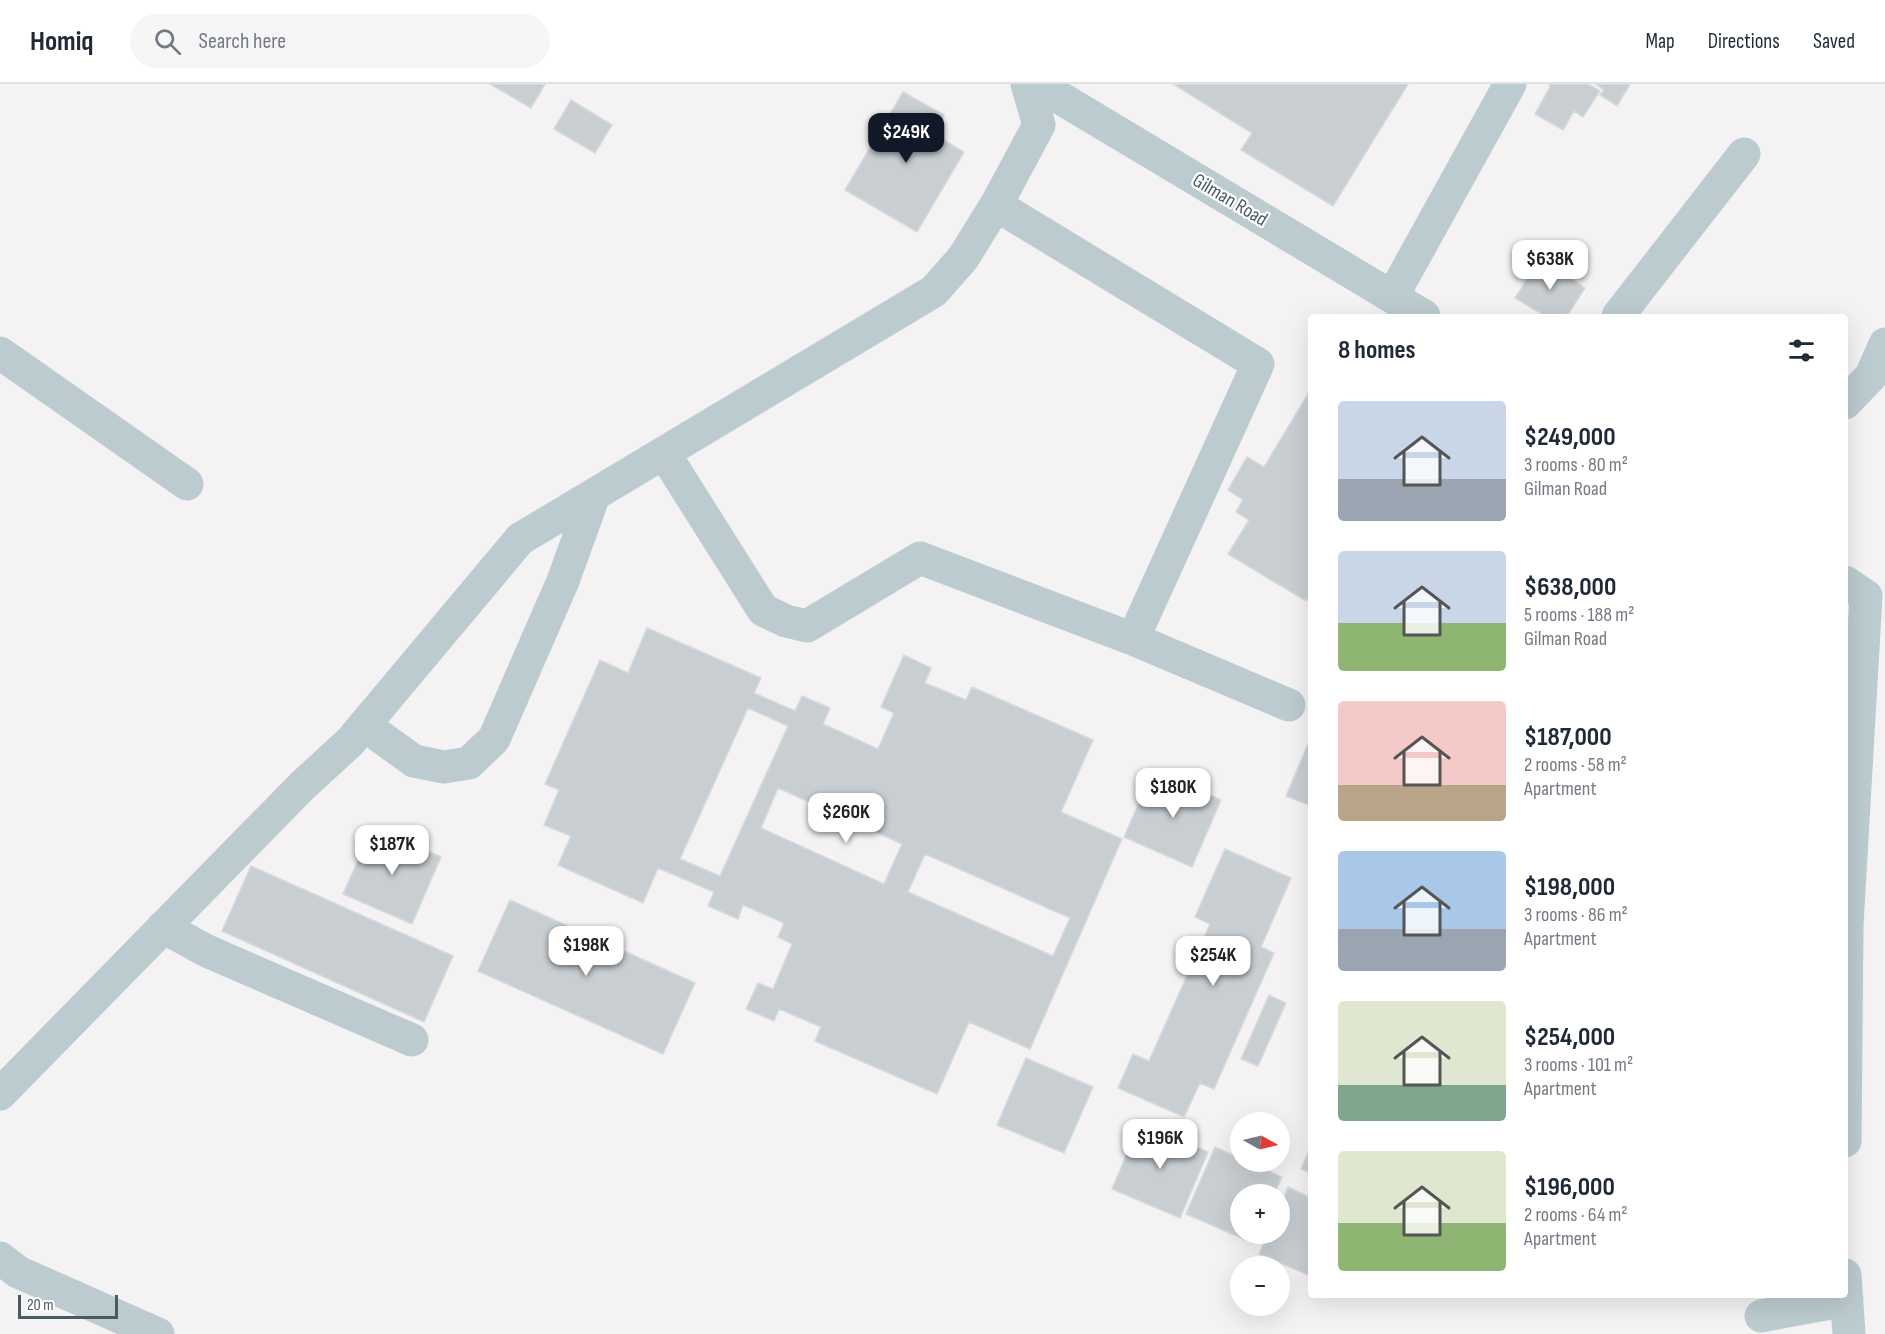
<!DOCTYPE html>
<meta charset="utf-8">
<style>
:root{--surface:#fff;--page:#f6f6f7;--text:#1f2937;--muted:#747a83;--line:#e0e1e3;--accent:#111827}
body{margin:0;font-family:"Sofia Sans Condensed",sans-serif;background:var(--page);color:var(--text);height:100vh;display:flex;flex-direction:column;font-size:22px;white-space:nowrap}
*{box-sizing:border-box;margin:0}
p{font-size:20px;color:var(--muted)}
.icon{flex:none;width:33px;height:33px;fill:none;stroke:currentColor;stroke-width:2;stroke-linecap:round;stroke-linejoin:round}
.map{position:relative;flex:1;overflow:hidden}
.drawer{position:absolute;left:1308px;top:230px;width:540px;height:984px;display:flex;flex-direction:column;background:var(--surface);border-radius:6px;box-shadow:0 6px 24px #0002}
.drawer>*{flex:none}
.needle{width:39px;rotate:98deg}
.fabs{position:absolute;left:1230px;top:1028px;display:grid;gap:12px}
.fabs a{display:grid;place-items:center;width:60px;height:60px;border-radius:50%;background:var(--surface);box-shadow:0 6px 24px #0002;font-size:30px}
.scale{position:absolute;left:18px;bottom:15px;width:100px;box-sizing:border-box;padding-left:6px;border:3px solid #475b61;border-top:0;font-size:16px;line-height:21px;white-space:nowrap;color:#475b61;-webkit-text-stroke:4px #fff;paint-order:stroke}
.price{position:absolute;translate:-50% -51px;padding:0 14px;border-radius:12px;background:#fff;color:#222;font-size:20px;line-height:39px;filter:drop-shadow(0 2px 3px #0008)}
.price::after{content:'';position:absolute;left:50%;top:36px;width:18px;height:14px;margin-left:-9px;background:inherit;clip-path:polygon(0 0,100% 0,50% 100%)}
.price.on{background:var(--accent);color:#fff}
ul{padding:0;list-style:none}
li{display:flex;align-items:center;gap:18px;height:150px;padding:0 30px}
li span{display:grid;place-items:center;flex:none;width:168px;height:120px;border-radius:6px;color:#555}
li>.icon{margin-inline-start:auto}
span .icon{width:72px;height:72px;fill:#fffc;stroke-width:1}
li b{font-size:26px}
h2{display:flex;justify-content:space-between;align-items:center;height:72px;padding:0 30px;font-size:26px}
header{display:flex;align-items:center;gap:36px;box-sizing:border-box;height:84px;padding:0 30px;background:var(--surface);border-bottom:2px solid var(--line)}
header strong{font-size:28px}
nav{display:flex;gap:33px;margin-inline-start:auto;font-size:21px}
.search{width:420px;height:54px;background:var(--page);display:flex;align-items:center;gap:15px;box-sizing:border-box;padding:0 21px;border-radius:33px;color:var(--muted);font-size:22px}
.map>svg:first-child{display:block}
.building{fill:#c8ced2;stroke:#d5dade;stroke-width:1.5;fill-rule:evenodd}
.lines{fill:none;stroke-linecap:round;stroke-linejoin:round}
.minor{stroke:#bccbcf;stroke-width:33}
.labels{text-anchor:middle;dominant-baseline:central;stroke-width:4.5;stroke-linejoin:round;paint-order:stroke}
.street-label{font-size:20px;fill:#475b61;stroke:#fff}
</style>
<header>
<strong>Homiq</strong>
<div class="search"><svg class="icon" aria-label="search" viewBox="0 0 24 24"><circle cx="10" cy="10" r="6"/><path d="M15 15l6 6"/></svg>Search here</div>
<nav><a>Map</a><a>Directions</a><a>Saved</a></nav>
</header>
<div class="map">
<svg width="1885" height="1250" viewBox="0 0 1885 1250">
<rect width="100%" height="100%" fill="#f4f2f2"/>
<!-- building -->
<path class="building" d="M490,0h55l-14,24z
M1173,0h235l-75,122 -92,-56 11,-17z
M1549,0h39l12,7 -17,26 -9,-6 -11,19 -28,-16 15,-27z
M1596,0h34l-13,22 -17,-11 4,-5z
M903,8l41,23 -11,19 31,18 -47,80 -72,-42z
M571,16l41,25 -17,28 -41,-24z
M1540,175l45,29 -18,28h-22l-30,-18z
M1311,305v203l-5,9 -78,-47 21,-34 -13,-8 7,-12 -15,-10 19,-33 17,10z
M647,544l114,50 -7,15 41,18 7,-15 28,12 -7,16 55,25 16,-36 -13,-6 23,-52 27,13 -6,15 41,17 6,-13 121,53 -32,72 61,27 -92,210 -61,-27 -32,72 -122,-53 6,-14 -42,-18 -5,12 -28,-12 12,-26 15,6 19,-45 -14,-7 6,-14 -41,-18 -5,14 -30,-13 6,-14 -56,-24 -15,35 -85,-38 13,-29 -27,-11 15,-35 -14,-6 55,-124 28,13zM748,624l40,18 -68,150 -40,-17zM778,704l124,56 -18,40 -123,-56zM925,770l145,64 -17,38 -145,-64z
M1311,653v69l-25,-10z
M1153,687l68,29 -29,67 -68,-30z
M373,743l68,30 -29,67 -69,-30z
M1225,765l66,29 -30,69 13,6 -60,136 -14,-6 -16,34 -66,-29 15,-34 16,7 61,-137 -15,-7z
M251,782l202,90 -29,66 -202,-91z
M510,816l185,83 -32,71 -185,-83z
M1269,911l17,8 -28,63 -17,-7z
M1026,974l67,29 -29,66 -67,-28z
M1140,1039l68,29 -28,66 -68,-29z
M1311,1062v27l-10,-4z
M1215,1063l25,11v3h6l36,16 -8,17h-34v39h17l-4,10 -67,-29z
M1288,1103l23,11v78l-52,-22 9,-21h12v-26z"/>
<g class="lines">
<!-- minor -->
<path class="minor" d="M1037,0l387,232
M996,121l262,159 -125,275 156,66
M1392,213l118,-213
M1618,232l126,-162
M0,269l187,131
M1845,319l26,-27 14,-32
M664,369l99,157 23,11 21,5 113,-68 213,81
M1845,498l21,14 -19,329 -2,216
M364,641l50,36 30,6 25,-4 25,-24 69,-158 31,-86
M163,843l44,24 205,89
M0,1010l302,-308 48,-44 170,-203 414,-248 29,-33 33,-53 43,-80 -12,-41
M0,1174l18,14 140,62
M1845,1191l4,59
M1761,1232l86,-16"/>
</g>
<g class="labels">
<!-- street labels -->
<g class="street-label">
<text transform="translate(1230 116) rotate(31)">Gilman Road</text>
</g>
</g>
</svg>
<div class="fabs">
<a><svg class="needle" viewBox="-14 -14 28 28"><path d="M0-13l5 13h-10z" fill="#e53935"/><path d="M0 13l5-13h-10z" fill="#747a83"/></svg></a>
<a>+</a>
<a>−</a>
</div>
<div class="scale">20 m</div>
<b class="price on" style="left:906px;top:80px">$249K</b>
<b class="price" style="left:1550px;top:207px">$638K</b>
<b class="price" style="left:1173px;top:735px">$180K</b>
<b class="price" style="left:846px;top:760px">$260K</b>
<b class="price" style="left:392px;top:792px">$187K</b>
<b class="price" style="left:586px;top:893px">$198K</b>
<b class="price" style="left:1213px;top:903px">$254K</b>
<b class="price" style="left:1160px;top:1086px">$196K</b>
<section class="drawer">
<h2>8 homes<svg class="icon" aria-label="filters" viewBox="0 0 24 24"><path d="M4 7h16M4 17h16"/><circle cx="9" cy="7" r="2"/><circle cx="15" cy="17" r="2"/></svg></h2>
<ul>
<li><span style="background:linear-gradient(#c9d6e8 65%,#9aa5b1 0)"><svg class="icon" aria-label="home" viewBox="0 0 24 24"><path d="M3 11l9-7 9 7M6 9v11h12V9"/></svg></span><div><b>$249,000</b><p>3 rooms · 80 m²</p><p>Gilman Road</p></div></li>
<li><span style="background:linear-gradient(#c9d6e8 60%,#8fb573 0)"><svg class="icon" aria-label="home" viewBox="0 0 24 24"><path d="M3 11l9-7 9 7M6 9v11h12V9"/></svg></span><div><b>$638,000</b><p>5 rooms · 188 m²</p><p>Gilman Road</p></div></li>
<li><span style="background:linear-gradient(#f6c9c9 70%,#b9a48a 0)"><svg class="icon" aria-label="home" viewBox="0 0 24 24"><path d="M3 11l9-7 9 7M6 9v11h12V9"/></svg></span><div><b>$187,000</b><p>2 rooms · 58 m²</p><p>Apartment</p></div></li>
<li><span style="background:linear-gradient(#a9c7e8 65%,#9aa5b1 0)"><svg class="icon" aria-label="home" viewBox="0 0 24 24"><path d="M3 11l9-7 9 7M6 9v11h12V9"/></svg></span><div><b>$198,000</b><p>3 rooms · 86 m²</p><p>Apartment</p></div></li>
<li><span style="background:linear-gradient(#dfe7d0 70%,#7fa58c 0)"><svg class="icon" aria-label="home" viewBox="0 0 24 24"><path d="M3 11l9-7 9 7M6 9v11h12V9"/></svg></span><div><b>$254,000</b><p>3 rooms · 101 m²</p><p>Apartment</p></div></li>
<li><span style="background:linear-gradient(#dfe7d0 60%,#8fb573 0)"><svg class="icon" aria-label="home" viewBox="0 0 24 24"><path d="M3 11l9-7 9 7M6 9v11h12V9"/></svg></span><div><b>$196,000</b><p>2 rooms · 64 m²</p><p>Apartment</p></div></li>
</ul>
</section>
</div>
